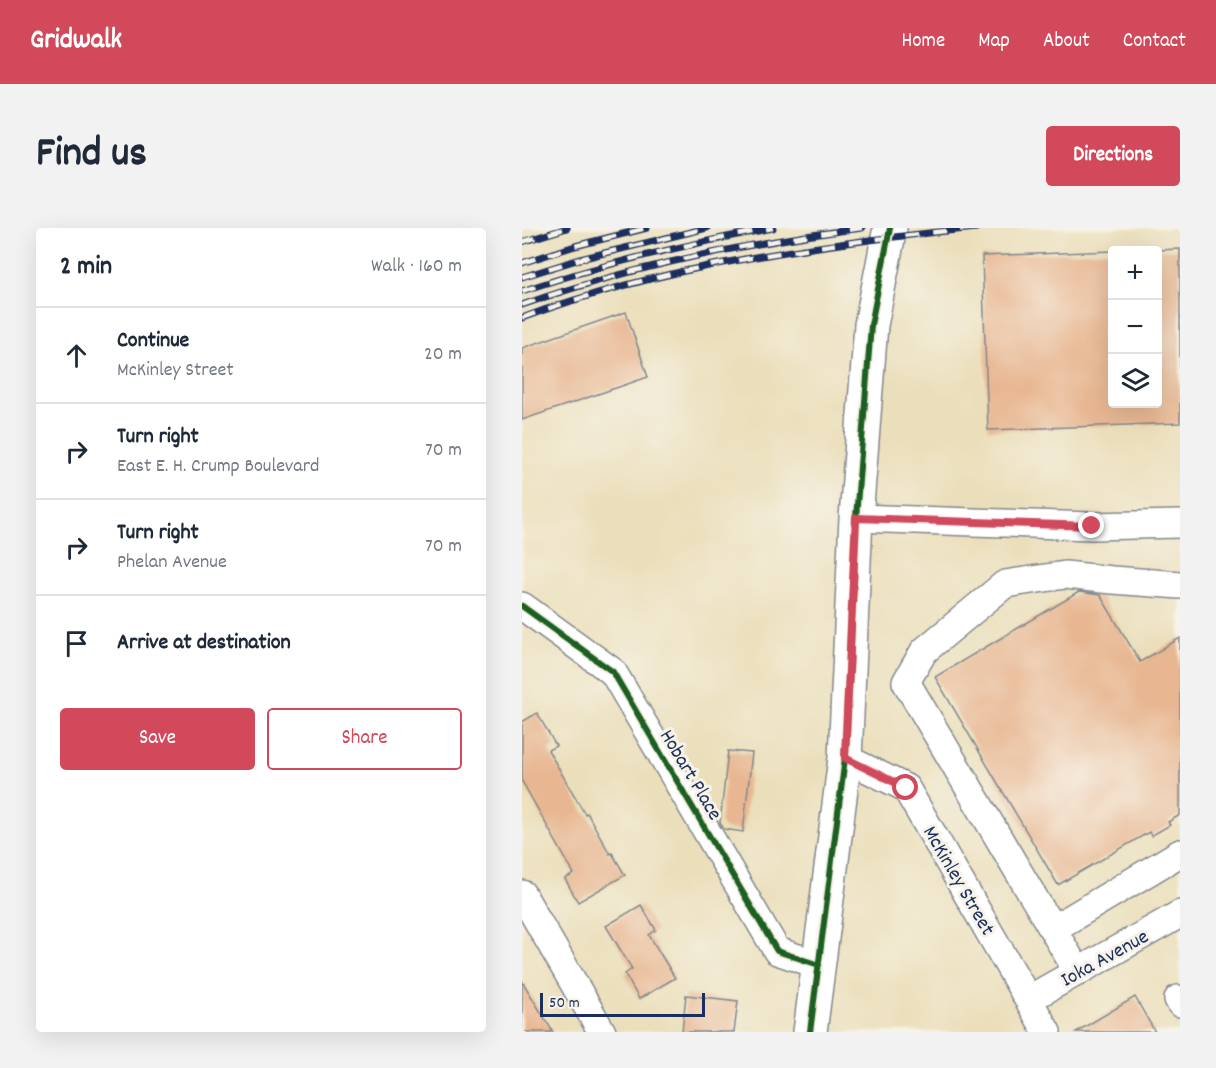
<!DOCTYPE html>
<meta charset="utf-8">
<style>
:root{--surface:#fff;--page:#f2f2f3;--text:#1f2937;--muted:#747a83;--line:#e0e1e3;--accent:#d1495b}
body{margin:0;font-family:Dekko,sans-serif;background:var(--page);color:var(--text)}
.controls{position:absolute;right:18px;top:18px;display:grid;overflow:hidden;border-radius:6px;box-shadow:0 6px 24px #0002}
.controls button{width:54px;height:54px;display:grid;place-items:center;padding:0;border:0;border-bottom:2px solid var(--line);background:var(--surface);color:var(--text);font:30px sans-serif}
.scale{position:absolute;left:18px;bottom:15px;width:165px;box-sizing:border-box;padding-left:6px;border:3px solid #1b2f5e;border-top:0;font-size:16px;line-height:21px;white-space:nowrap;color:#1b2f5e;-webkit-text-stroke:4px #f7f3e8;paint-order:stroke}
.stop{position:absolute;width:18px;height:18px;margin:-14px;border:4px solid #d1495b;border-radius:50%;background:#fff}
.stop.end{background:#d1495b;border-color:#fff;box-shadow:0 2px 6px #0008}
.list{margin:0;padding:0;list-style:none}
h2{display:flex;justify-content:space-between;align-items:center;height:78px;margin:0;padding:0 24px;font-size:26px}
h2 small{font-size:20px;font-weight:400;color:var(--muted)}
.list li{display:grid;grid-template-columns:39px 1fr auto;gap:18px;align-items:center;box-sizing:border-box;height:96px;padding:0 24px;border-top:2px solid var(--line)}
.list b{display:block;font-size:22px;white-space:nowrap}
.list p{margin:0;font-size:20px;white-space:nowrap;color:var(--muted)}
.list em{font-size:20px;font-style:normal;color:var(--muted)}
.actions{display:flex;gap:12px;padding:18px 24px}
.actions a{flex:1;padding:14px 0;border:2px solid var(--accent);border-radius:6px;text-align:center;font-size:21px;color:var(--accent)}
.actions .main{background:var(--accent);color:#fff}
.icon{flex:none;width:33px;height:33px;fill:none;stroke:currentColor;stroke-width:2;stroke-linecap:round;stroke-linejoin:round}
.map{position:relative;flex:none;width:658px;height:804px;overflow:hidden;border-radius:6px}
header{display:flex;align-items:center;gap:36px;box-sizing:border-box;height:84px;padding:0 30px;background:var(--accent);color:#fff}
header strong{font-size:28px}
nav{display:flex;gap:33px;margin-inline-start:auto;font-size:21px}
.intro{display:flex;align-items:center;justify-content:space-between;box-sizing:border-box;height:144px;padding:0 36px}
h1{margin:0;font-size:42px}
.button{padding:15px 27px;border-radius:6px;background:var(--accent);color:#fff;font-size:21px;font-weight:700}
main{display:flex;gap:36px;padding:0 36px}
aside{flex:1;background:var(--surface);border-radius:6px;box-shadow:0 6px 24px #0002}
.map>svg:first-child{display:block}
.building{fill:#e8b792}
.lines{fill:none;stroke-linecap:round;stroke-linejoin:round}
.minor-casing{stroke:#83878c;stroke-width:30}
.major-casing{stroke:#83878c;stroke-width:36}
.minor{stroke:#fff;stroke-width:27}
.major{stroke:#fff;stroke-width:33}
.rail-casing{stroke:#1b2f5e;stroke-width:7}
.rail{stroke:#f7f3e8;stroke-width:4.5;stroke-dasharray:14;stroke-linecap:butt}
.cycleway-casing{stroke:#f7f3e8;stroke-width:10}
.cycleway{stroke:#1b5e20;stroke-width:6}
.route{stroke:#d1495b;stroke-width:8}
.labels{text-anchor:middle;stroke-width:6;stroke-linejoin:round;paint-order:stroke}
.street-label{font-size:21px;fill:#1b2f5e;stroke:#f7f3e8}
</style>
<header>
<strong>Gridwalk</strong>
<nav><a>Home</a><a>Map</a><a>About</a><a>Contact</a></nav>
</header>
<div class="intro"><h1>Find us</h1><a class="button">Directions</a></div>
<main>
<aside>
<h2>2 min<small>Walk · 160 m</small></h2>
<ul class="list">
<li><svg class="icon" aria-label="ahead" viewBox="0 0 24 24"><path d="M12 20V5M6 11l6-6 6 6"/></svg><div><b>Continue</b><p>McKinley Street</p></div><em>20 m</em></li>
<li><svg class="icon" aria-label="right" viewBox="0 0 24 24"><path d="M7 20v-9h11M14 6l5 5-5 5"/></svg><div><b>Turn right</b><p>East E. H. Crump Boulevard</p></div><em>70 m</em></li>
<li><svg class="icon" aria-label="right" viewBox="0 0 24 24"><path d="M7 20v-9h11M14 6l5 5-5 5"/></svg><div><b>Turn right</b><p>Phelan Avenue</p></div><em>70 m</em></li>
<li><svg class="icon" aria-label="arrive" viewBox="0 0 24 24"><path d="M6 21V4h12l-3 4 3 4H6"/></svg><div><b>Arrive at destination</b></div></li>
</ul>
<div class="actions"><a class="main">Save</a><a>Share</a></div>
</aside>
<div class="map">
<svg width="658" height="804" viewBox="0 0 658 804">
<rect width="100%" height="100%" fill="#f7f3e8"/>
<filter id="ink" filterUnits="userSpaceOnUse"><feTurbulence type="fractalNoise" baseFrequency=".0167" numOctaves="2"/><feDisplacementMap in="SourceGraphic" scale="12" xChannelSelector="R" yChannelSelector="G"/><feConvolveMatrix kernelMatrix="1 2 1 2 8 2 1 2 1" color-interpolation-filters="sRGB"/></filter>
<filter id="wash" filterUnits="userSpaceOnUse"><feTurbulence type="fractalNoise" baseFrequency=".008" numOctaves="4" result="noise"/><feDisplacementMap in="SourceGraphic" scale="24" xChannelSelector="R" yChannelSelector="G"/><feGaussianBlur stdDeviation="1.35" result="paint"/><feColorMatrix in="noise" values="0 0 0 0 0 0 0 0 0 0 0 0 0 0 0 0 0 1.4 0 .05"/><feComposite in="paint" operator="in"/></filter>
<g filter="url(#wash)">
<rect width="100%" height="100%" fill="#ebdfbb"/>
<g id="blocks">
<!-- building -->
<path class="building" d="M658,21V195L466,202L460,28L591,23V176H636V22Z
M104,84L126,149L0,192V120Z
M557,364L578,367L618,434L658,410V587L646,594L648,597L629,608L627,604L536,657L413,449Z
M15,485L34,518L26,522L63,586L65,585L88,626L90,625L103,647L56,674L43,651L52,646L0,553V494Z
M206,523L230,525L221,604L202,601L198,595Z
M119,677L134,702L127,707L153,750L117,771L103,746L110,741L84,698Z
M0,753L31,804H0Z
M164,767L216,773L212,804H160Z
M613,769L633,804H554Z"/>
</g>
</g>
<g filter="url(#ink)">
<use href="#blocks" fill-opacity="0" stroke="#83878c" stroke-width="1.5"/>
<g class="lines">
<!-- minor casing -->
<g class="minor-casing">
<path id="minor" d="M334,290L570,298L658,296
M0,378L91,444L255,723L297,737
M323,530L384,560L525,804
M0,666L80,804
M531,701L658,625
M556,744L384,454L402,423L483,356L543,347L590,352L658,357
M507,771L658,686
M656,771L658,775"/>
</g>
<!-- major casing -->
<g class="major-casing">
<path id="major" d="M288,804L323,530L334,290L349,97L368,0"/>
</g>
<!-- minor -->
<use href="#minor" class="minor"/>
<!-- major -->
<use href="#major" class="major"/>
<!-- rail casing -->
<g class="rail-casing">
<path id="rail" d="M0,14L45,0
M0,35L53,18L125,0
M0,49L58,31L185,0
M0,63C83,35 166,16 251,0
M0,77C110,38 225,15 340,0
M0,90C141,37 305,15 454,0"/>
</g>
<!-- rail -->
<use href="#rail" class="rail"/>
<!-- cycleway casing -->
<g class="cycleway-casing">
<path id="cycleway" d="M0,378L91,444L255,723L297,737
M288,804L323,530L334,290L349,97L368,0"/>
</g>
<!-- cycleway -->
<use href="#cycleway" class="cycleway"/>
</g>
</g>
<g class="lines" filter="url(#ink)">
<!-- route -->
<path class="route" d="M384,560L323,530L334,290L570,298"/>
</g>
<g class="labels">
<!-- street labels -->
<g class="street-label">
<text transform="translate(170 546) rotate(59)" y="7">Hobart Place</text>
<text transform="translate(438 652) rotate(60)" y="7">McKinley Street</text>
<text transform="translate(582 729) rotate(-29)" y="7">Ioka Avenue</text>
</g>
</g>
</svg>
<div class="controls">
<button>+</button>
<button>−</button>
<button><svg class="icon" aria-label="layers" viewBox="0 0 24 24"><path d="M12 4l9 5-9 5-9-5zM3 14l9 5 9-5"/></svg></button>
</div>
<div class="scale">50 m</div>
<div class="stop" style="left:384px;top:560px"></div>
<div class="stop end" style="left:570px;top:298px"></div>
</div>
</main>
